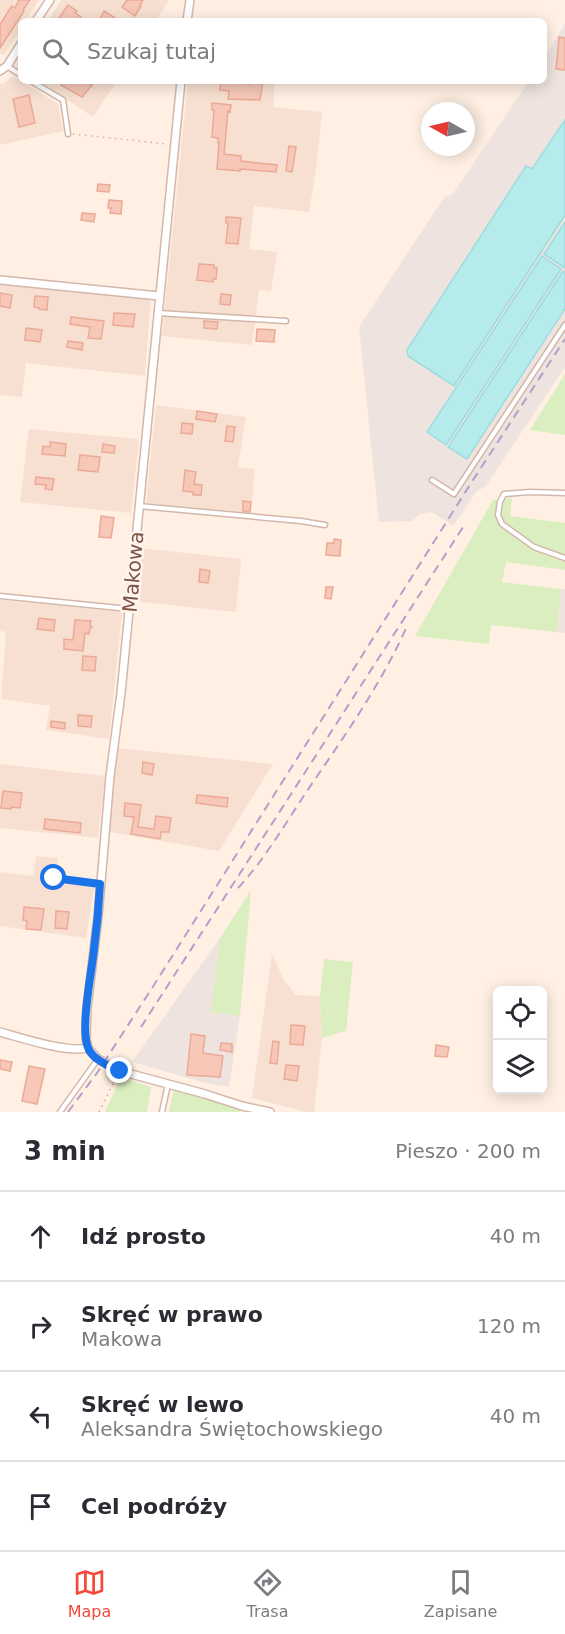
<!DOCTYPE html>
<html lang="pl">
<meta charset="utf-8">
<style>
:root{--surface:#fff;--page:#f2f2f3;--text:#2b2b33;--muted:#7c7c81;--line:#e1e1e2;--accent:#f6493b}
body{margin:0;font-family:"DejaVu Sans",sans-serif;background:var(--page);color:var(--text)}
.controls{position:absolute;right:18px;bottom:18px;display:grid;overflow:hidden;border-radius:9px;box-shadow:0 3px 15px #0003}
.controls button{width:54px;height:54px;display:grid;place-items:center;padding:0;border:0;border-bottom:2px solid var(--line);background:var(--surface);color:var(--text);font:30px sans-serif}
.compass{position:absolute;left:421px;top:102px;width:54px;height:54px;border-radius:50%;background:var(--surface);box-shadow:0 3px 15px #0003;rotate:278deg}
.stop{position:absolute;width:18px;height:18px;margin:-14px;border:4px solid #1a73e8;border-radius:50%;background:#fff}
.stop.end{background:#1a73e8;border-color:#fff;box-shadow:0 2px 6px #0008}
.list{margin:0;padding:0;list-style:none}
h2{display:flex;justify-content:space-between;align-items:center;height:78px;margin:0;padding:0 24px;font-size:26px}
h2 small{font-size:20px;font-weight:400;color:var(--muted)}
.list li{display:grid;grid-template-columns:39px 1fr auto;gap:18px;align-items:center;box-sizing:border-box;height:90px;padding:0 24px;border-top:2px solid var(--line)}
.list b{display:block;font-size:22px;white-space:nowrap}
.list p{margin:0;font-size:20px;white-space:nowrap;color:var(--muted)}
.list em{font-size:20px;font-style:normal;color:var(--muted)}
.icon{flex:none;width:33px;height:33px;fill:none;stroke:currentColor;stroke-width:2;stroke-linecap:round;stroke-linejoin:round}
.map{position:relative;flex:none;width:565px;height:1112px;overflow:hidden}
.search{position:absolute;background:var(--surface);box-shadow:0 3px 15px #0003;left:18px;right:18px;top:18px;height:66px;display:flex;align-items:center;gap:15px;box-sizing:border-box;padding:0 21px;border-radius:9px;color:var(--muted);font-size:22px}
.sheet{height:438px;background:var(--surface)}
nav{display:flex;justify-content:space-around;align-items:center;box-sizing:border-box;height:84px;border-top:2px solid var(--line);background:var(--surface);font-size:16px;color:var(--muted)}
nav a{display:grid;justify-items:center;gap:3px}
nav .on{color:var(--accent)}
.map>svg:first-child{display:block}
.residential{fill:#f7e0d1}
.industrial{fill:#eee3de}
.green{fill:#daeec0}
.water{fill:#b5ebea;stroke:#9bddde;stroke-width:1.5}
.building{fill:#f7c8b8;stroke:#ecaa96;stroke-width:1.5}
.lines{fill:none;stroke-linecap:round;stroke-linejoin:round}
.service-casing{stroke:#d4b7ab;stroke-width:7}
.minor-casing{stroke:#d4b7ab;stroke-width:10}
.path{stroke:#dcaa9b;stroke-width:1.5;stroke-dasharray:1.5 4.5;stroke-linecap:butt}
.service{stroke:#fff;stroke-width:4}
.minor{stroke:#fff;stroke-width:7}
.rail{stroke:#b0a0ca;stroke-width:2;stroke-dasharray:9 6;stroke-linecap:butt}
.route{stroke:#1a73e8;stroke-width:8}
.labels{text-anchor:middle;stroke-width:5;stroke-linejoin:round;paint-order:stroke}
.street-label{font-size:20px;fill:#7a5146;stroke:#fff5ec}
</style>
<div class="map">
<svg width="565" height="1112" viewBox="0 0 565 1112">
<rect width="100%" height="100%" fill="#fff0e3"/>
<!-- residential -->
<path class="residential" d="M0,0H39L25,21H21V28L4,55L0,53Z
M61,0H169L156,21H48Z
M13,76L58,104L63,131L0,145V84L4,83Z
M39,81H117L93,117Z
M188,81H275L273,107L322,112L317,163L309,212L254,206L249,249L277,252L271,291L259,290L252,345L162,336Z
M0,280L151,292L145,376L26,363L22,397L0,395Z
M156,405L246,417L238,467L255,469L251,513L146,503Z
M29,429L139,439L131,513L20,502Z
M140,548L241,559L236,612L133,601Z
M0,600L122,612L109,739L46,730L50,706L1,699L6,632L0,631Z
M116,748L273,764L219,851L110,832Z
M0,764L105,776L98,838L0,828Z
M36,856L58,858L56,876L95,882L86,938L0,926V872L33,876Z
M272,954L284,980L296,995L320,996L322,1038L314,1112H306L252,1098Z"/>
<!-- industrial -->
<path class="industrial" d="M565,24V367L486,486L476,492L453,526L432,512L420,514L412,521L379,522L359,327L445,196L452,195L529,81H544V58Z
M561,589H565V633L557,632Z
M220,938L212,1012L240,1016L229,1087L210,1084L132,1062Z"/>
<!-- green -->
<path class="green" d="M565,374V435L530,430Z
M512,498L510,516L565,523V570L506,562L502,582L561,589L557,632L491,625L489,644L415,636L493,500Z
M251,890L240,1016L211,1012L220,938Z
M324,959L353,962L346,1031L322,1038L320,996Z
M123,1078L151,1087L147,1112H105L119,1081Z
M174,1089L242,1106L240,1112H169Z"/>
<!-- water -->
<path class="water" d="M565,120V215L454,386L408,356L407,350L526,166L532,169Z
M565,222V268L544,254Z
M542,256L561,269L446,445L427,432Z
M563,271L565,272V309L467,459L448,447Z"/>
<!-- building -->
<path class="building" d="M19,0H30L23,10L24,11L0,48V25L9,10L12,6L15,8Z
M127,0H143L140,5L141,6L135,16L122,7Z
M68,5L77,11L75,13L81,17L78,21H57Z
M104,11L120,21H103L100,19Z
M559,37L565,38V70L556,69Z
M64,81H85L92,85L82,97L61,85Z
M221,81H237L236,83L252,84V81H263L260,100L228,99L229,91L220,90Z
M29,95L35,123L19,127L13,99Z
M212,103L231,105L230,112L228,111L224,154L241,156V161L277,165L276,172L240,169V171L217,169L219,143H218V138L212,137L214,110H212Z
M289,146L296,147L292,172L286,171Z
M98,184L110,185L109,192L97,191Z
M109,200L122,201L121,214L110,213L111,208H108Z
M82,213L95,214L94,222L81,220Z
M226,217L241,218L238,244L226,243L228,223H226Z
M199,264L214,265V268H217L216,279H213V282L197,280Z
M0,293L12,295L10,308L0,306Z
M221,294L231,295L230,305L220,304Z
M35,296L48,297L47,310L39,309V308L34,307Z
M114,313L135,314L133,327L113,325Z
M71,317L104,321L101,339L88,338L90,327L70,324Z
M204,321L218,322L217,329L204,328Z
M26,328L42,330L40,342L25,340Z
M257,329L275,330L274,342L256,341Z
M68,341L83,343L82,350L67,347Z
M197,411L217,414L215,422L196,419Z
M182,423L193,424L192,434L181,433Z
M227,426L235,427L233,442L225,441Z
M50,442L66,444L65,456L42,454L43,446L50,447Z
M103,444L115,446L114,453L102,452Z
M80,455L100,457L98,472L78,470Z
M185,470L196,472L194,484L202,485L201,495H193V492L183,491Z
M36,477L54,479L52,490L45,489L46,485L35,484Z
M243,501L251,502L250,512L243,511Z
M101,516L114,518L111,538L99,537Z
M334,539L341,540L340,556L326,555L327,543H334Z
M200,569L210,571L208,583L199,582Z
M326,587H333L331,599L325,598Z
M39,618L55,620L54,631L37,629Z
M75,620L91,621L90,625L92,627L90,629L89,634L85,633L83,651L64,649V639L73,640Z
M83,656L96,657L95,671L82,670Z
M78,715L92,716L91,727L78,726Z
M51,721L65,723V729L51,727Z
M143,762L154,764L152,775L142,773Z
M3,791L22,793L20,808L11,807V809L1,808Z
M197,795L228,798L227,807L196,803Z
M125,803L141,805L138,827L154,829L156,816L171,818L169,832H161L160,839L131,834L134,817L124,816Z
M45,819L81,823L80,833L44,829Z
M24,907L44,909L41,930L26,929L27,921L23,920Z
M56,911L69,912L67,929L55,928Z
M291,1025L305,1026L303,1045L290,1044Z
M191,1034L205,1036L203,1053L223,1056L220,1077L187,1075Z
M273,1041L279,1042L277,1064L270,1063Z
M221,1043L232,1044V1052L220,1050Z
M436,1045L449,1047L447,1057L435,1056Z
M0,1060L12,1062L10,1071L0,1069Z
M286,1065L299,1066L297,1081L284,1079Z
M29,1066L45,1069L37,1104L22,1101Z"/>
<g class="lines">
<!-- service casing -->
<g class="service-casing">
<path id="service" d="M7,66L21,75
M31,81L63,100L68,134
M158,313L286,321
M432,480L454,494L565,325
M565,493L529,492L504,494L500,502L498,515L502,524L534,547L565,558
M139,506L301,521L325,525
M0,596L129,609
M60,1112L98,1059
M162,1112L168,1084"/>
</g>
<!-- minor casing -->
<g class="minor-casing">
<path id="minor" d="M36,21L50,0
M187,21L190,0
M0,71L7,66L21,44
M181,81L121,693L110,776L98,917L87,1008L86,1038L88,1048L98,1059L120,1071L205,1094L242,1106L270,1112
M0,280L159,296
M0,1032C22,1038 67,1053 88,1048"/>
</g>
<!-- path -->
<path class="path" d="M73,134L167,144
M54,878L94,883
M99,1112L116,1078"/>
<!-- service -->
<use href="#service" class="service"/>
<!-- minor -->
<use href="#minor" class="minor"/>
<!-- rail -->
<path class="rail" d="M238,888C265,859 285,824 307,791C343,738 381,685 407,626
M141,1027L465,524
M68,1112L97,1073L154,985L473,480L565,339"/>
</g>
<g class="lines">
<!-- route -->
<path class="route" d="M54,878L100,884C99,905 97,927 94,949C92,971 79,1032 89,1050C95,1061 110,1066 120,1071"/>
</g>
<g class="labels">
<!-- street labels -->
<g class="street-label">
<text transform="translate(133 572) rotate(-85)" y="7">Makowa</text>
</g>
</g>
</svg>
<div class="controls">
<button><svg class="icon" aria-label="locate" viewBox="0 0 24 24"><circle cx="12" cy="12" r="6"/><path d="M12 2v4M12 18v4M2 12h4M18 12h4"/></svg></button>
<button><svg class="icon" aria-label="layers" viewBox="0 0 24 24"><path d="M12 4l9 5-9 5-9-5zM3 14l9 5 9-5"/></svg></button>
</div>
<svg class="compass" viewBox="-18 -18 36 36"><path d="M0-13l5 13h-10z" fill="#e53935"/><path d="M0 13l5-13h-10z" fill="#7c7c81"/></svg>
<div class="stop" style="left:54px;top:878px"></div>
<div class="stop end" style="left:120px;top:1071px"></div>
<div class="search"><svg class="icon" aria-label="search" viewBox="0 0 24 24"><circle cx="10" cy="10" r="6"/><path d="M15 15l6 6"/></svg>Szukaj tutaj</div>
</div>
<section class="sheet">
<h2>3 min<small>Pieszo · 200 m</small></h2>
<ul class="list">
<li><svg class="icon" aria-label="ahead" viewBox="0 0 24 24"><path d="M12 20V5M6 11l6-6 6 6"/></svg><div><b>Idź prosto</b></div><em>40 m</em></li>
<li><svg class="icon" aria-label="right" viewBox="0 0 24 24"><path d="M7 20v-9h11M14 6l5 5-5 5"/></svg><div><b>Skręć w prawo</b><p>Makowa</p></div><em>120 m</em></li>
<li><svg class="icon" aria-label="left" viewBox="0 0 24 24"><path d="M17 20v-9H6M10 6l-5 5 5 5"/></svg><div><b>Skręć w lewo</b><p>Aleksandra Świętochowskiego</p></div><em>40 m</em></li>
<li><svg class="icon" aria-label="arrive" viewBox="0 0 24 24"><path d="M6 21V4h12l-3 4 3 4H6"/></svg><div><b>Cel podróży</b></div></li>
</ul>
</section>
<nav>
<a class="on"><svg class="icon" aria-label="map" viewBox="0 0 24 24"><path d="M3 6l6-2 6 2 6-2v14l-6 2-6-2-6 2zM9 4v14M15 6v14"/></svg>Mapa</a>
<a><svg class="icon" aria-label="directions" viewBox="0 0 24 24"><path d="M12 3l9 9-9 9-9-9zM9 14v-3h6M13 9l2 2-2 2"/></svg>Trasa</a>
<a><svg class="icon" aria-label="saved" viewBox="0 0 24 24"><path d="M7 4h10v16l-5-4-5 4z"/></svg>Zapisane</a>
</nav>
